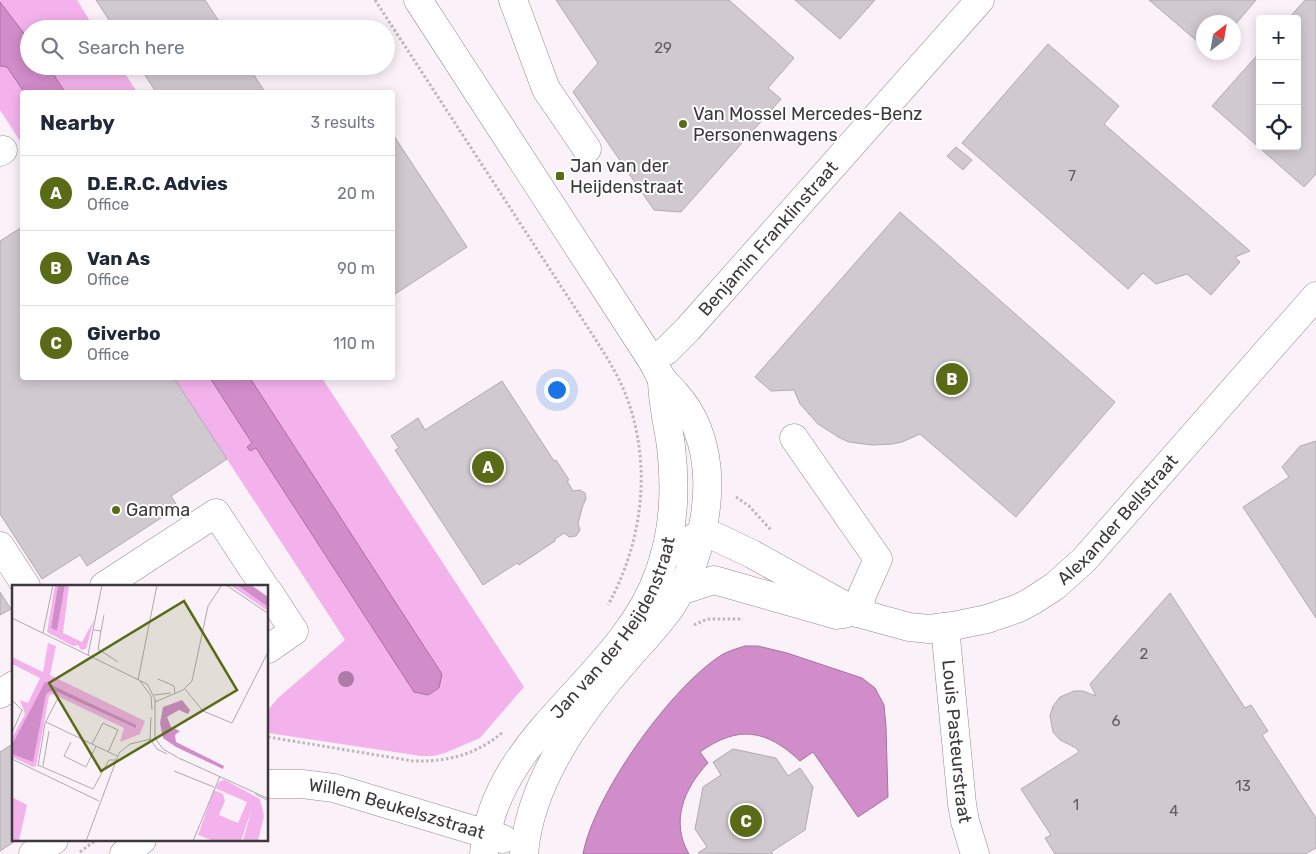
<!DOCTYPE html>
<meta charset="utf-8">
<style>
:root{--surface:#fff;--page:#f2f2f3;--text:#1f2937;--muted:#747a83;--line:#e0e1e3;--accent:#5a6b17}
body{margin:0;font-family:Rubik,sans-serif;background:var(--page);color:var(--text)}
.controls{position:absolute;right:15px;top:15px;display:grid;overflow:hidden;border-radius:5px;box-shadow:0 2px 12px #0003}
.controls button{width:45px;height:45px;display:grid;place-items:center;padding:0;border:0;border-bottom:1px solid var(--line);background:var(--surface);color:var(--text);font:25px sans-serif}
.compass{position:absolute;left:1196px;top:15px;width:45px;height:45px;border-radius:50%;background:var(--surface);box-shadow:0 2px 12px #0003;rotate:31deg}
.you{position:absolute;left:556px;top:389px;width:18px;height:18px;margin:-12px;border:4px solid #fff;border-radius:50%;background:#1a73e8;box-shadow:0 0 0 8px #1a73e833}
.badge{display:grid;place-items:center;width:32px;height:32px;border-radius:50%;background:var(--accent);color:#fff;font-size:16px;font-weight:700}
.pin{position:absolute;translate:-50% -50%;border:2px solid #fff;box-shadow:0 1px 5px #0006}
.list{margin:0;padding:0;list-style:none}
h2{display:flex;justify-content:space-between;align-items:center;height:65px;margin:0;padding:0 20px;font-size:21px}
h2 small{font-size:16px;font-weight:400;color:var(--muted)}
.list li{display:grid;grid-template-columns:32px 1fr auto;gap:15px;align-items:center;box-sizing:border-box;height:75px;padding:0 20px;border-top:1px solid var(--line)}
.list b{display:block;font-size:19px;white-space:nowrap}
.list p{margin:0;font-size:16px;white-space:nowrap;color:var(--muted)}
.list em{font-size:16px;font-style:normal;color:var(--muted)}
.icon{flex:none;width:28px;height:28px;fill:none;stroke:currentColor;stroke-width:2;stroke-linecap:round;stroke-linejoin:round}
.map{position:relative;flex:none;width:1316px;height:854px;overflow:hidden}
.search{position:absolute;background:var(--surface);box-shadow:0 2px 12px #0003;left:20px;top:20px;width:375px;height:55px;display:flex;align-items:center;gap:12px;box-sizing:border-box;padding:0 18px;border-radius:28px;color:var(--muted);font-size:19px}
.panel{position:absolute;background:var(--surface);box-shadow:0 2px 12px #0003;left:20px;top:90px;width:375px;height:290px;border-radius:5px}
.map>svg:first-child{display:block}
.green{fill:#f4b2ec}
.water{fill:#d18cca;stroke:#a4739f}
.building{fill:#d1c9d0;stroke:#b1aab0}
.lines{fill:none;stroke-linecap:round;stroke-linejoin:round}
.minor-casing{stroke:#928a91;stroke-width:29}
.path{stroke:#bdb6bc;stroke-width:3;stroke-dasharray:2.5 2.5;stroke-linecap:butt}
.minor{stroke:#fff;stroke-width:28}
.tree{fill:#ac7ba8}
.poi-dot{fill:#5a6b17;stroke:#fff;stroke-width:2}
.labels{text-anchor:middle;stroke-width:4;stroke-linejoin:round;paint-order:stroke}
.number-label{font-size:15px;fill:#615c60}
.poi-label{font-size:18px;fill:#3c383b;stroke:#fff;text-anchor:start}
.street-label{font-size:18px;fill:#3c383b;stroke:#fff}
.inset-road{fill:none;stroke:#afa8ad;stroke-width:1}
.view{fill:#5a6b17;fill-opacity:0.15;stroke:#5a6b17;stroke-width:2.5}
.inset-edge{fill:none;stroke:#3c383b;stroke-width:2.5}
</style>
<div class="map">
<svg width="1316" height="854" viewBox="0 0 1316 854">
<rect width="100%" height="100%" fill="#fbf2f9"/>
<!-- green -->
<path class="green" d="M0,0H77L95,29H29V66H120L137,92H22V144L0,110Z
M174,378H322L524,687L480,738L445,753L433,756H421L268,733V710L278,698L345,640Z"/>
<!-- water -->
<path class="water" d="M0,2L29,40V66H48L65,92H24L7,67L0,66Z
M210,378H250L442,674L439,688L428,695L414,692L256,448L250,451L247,447L252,443Z
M745,646H758L787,653L862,678L875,688L884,705L886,727L888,797L858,817L813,752L800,761C766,729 738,725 700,752L708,763C684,788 670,822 689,854H583C594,795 667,693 717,658C725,652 735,649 745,646Z"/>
<!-- building -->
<path class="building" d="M96,0H205L224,29H115Z
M556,0H729L794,58L768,88L781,99L681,212L654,210L573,92L598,63Z
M795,0H875L840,39Z
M1149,0H1256L1234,26V22H1204V47Z
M1305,0H1316V174L1304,187L1212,106L1260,52V146H1297V19H1288Z
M1048,44L1119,106L1104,124L1250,251L1235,257L1240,262L1211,295L1187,274L1156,284L1143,273L1128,289L962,143Z
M139,66H248L265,92H156Z
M392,133L467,247L392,296Z
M956,147L972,160L963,170L947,156Z
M900,212L1115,402L1016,517L920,434L902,442L892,444L872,445L849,442L840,438L818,424L800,404L794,390L771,391L755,377Z
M22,227V378H174L227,459L171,496L178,507L87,566L80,555L42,579L0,514V241Z
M502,381L554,461L556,460L569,480L567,481L573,491L580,490L585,493L586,499L583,505L578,523L580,530L576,536L569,537L564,533L555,539V541L519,565L517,563L483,585L395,450L399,448L391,436L418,418L425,430Z
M1316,441V618L1243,507L1289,477L1282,467L1300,446Z
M0,592L11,609L0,615Z
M1170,593L1245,708L1251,705L1268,731L1262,735L1316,818V848L1305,854H1055L1045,838L1051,835L1021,789L1079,752L1076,748L1060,740L1053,732L1050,716L1053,706L1060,697L1074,691H1083L1096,696L1090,684Z
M14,743V840H17L0,851V752Z
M733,749L776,758L788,776L800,768L813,787L805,830L771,852L773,854L698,853L707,847L695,829L703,787L721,775L713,762Z"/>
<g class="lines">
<!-- minor casing -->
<g class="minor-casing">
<g id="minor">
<path d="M418,0L651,359C655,365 658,373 662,379C666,384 671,388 675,393C684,403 692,415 697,428C719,482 703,554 674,602C661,623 642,641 626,660C579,714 530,781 524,854"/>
<path d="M513,0L546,89L587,149"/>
<path d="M0,152L3,150"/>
<path id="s1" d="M651,359L666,351L688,329L980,0"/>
<path d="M794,438L878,559L862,595L858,613"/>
<path d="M0,546L26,586"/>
<path id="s2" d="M664,557L701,533L712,535L752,554L858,613L909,627L929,629L953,626L987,619L1019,608L1032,601L1055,586L1084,560L1316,296"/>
<path d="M104,586L216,513L264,586"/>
<path d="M268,591L294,631L268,649"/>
<path d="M680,591L714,580L837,615L844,614"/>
<path id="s3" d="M945,627L962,804L965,821L975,854"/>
<path d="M0,694L14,685"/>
<path id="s4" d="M268,784H302L334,788L503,839"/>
<path d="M33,854L54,840"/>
<path d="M124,854L142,840"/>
<path id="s5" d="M484,854C492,735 622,679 659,573C674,533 676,489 671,446C668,424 662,402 662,379"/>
</g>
</g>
<!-- path -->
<path class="path" d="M375,0L594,337C606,356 619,376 627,398C652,466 643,541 608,605
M736,497L749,506L771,530
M694,625L707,619H743
M268,737L413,761C447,762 476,755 503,732
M80,852L96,840"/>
<!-- minor -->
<use href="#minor" class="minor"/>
</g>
<!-- trees -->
<circle class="tree" cx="346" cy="679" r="8"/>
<!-- markers -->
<g class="poi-dot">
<circle cx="683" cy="124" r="5"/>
<rect x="555" y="171" width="10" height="10" rx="2.5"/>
<circle cx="116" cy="510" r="5"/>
</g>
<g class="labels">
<!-- number labels -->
<g class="number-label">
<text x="663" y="53">29</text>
<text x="1072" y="181">7</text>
<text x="1144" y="659">2</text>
<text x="1116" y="726">6</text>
<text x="1243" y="791">13</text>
<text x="1076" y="810">1</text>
<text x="1174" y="816">4</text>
</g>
<!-- poi labels -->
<g class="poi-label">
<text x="693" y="120">Van Mossel Mercedes-Benz<tspan x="693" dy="21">Personenwagens</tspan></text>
<text x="570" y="172">Jan van der<tspan x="570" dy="21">Heijdenstraat</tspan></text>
<text x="126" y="516">Gamma</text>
</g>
<!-- street labels -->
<g class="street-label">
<text dy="6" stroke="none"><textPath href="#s1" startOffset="169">Benjamin Franklinstraat</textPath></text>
<text dy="6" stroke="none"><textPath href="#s2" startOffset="520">Alexander Bellstraat</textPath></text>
<text dy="6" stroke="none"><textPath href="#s5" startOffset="266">Jan van der Heijdenstraat</textPath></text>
<text dy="6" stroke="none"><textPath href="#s3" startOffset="115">Louis Pasteurstraat</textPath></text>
<text dy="6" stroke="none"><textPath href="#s4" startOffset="132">Willem Beukelszstraat</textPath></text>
</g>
</g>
<!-- overview -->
<g transform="translate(12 585)">
<rect width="256" height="256" fill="#fbf2f9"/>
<path d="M43,0H46L39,43L45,46L53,0H57L51,48L70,57L82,35L74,64L69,65L66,60L61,61L35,47ZM218,0H225L256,22V26ZM36,58L44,61L38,90L133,136L128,149L108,157L112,143L41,109L37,111L24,181L21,182L0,172V153L13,129L8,115L16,118L28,93L0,79V72L31,87ZM213,195L248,214L252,231L246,256H231L240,223L229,256H202L186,250L202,205L211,209L213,216L207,230L226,238L235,217L203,203L208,196ZM0,212L15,220L7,256H0Z" fill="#f4b2ec"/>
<path d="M46,0H53L45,46L39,43ZM225,0H239L256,12V22ZM33,97L124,140V143L41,105L34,109L21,177L0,169V160ZM170,115L178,125L176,129L167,125L155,132L159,142L168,146L163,150L164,157L212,181L211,184L164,162L151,153L148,138L151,122Z" fill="#d18cca"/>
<path class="inset-road" d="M214,0L257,29M0,33L135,99L143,114V153L151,164L170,175M82,45L89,46L92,30M89,46L86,64L106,77M31,48L41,0M76,70L90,0M146,94L162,101L163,108M126,95L145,0M128,96L139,111L140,125M173,104L191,126L220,138L257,65M142,110L159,108M0,115L10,125L0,148M143,117L171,105L180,96L196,21L210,0M139,132L138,154L145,164L155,169M34,137L105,171M59,157L52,171L74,182L84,161M80,159L91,138L106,145L96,167M0,174L87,216M169,174L257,214M26,180L81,204L97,175H104M26,181L33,138L46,113M31,181L37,146M162,186L202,202M243,209L257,216M74,256L107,168L118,159L139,154M181,256L208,191"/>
<path class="view" d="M172,16L225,105L89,186L37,98Z"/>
<rect width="256" height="256" class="inset-edge"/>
</g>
</svg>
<div class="controls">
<button>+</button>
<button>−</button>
<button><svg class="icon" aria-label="locate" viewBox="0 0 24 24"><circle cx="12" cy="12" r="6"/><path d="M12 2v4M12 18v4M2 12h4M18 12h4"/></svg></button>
</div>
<svg class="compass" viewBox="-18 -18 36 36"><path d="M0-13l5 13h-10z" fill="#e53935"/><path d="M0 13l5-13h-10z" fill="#747a83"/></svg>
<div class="you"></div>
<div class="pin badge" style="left:488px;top:467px">A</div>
<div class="pin badge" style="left:952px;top:379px">B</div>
<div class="pin badge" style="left:746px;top:821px">C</div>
<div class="search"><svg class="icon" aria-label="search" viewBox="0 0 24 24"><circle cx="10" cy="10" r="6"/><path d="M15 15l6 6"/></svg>Search here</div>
<section class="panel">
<h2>Nearby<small>3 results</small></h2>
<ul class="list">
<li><span class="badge">A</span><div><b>D.E.R.C. Advies</b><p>Office</p></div><em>20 m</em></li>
<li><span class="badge">B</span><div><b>Van As</b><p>Office</p></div><em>90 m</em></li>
<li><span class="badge">C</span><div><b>Giverbo</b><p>Office</p></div><em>110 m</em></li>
</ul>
</section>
</div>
